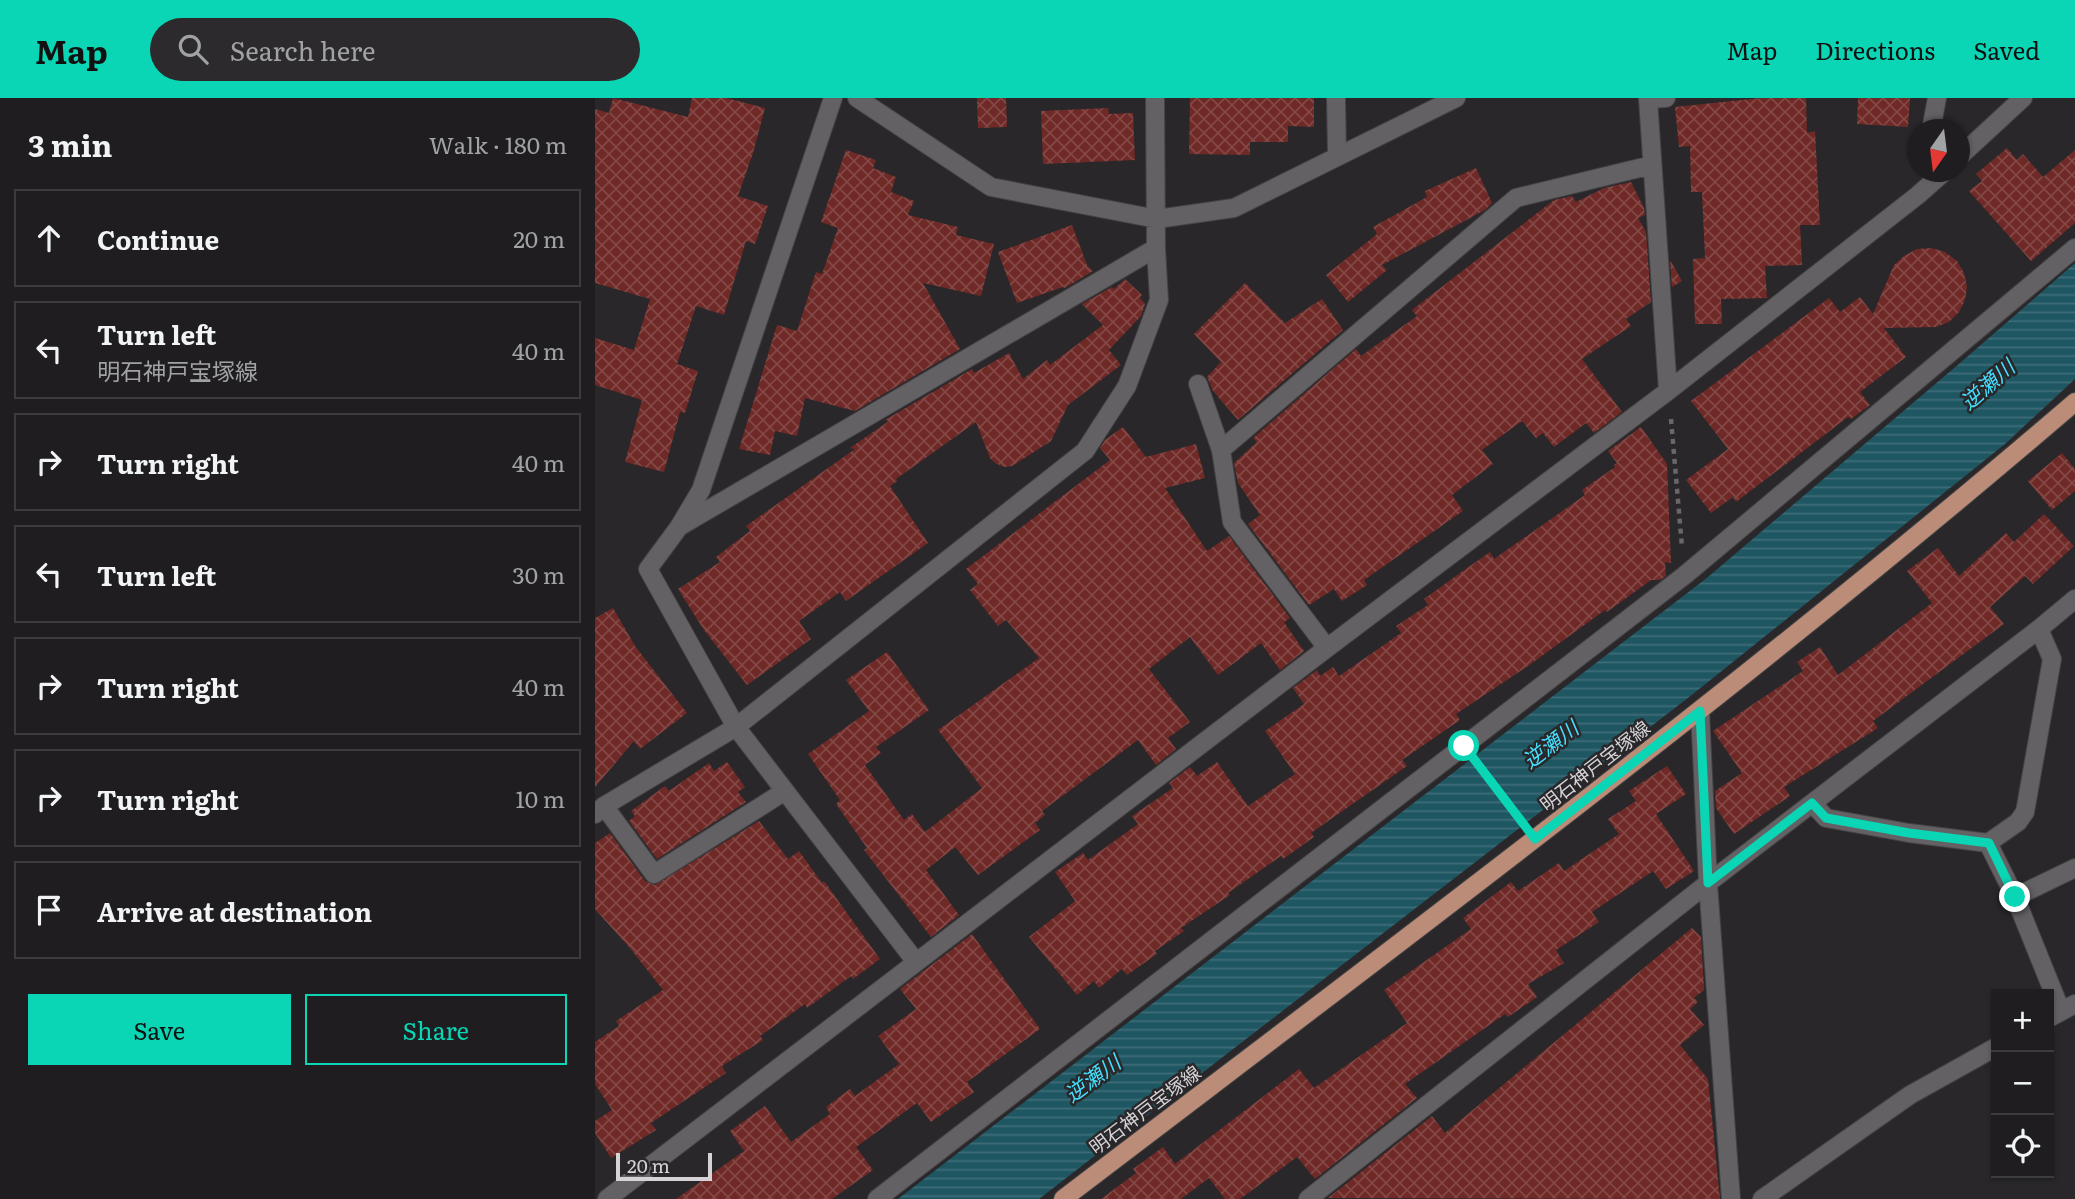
<!DOCTYPE html>
<meta charset="utf-8">
<style>
:root{--surface:#1f1d1f;--page:#2c2a2c;--text:#f1f3f6;--muted:#a1a2a4;--line:#3c3b3d;--accent:#0ad5b5}
body{margin:0;font-family:Literata,"Noto Sans JP",serif;background:var(--page);color:var(--text)}
.controls{position:absolute;right:21px;bottom:21px;display:grid;overflow:hidden;border-radius:0px;box-shadow:0 2px 5px #0004}
.controls button{width:63px;height:63px;display:grid;place-items:center;padding:0;border:0;border-bottom:2px solid var(--line);background:var(--surface);color:var(--text);font:35px sans-serif}
.compass{position:absolute;left:1312px;top:21px;width:63px;height:63px;border-radius:50%;background:var(--surface);box-shadow:0 2px 5px #0004;rotate:194deg}
.scale{position:absolute;left:21px;bottom:18px;width:96px;box-sizing:border-box;padding-left:7px;border:4px solid #d5d3d5;border-top:0;font-size:19px;line-height:24px;white-space:nowrap;color:#d5d3d5;-webkit-text-stroke:5px #292729;paint-order:stroke}
.stop{position:absolute;width:21px;height:21px;margin:-16px;border:5px solid #0ad5b5;border-radius:50%;background:#fff}
.stop.end{background:#0ad5b5;border-color:#fff;box-shadow:0 2px 7px #0008}
.list{margin:0;padding:0;list-style:none}
h2{display:flex;justify-content:space-between;align-items:center;height:91px;margin:0;padding:0 28px;font-size:30px}
h2 small{font-size:23px;font-weight:400;color:var(--muted)}
.list li{display:grid;grid-template-columns:46px 1fr auto;gap:21px;align-items:center;box-sizing:border-box;height:98px;margin:0 14px 14px;padding:0 14px;border:2px solid var(--line);border-radius:0px}
.list b{display:block;font-size:26px;white-space:nowrap}
.list p{margin:0;font-size:23px;white-space:nowrap;color:var(--muted)}
.list em{font-size:23px;font-style:normal;color:var(--muted)}
.actions{display:flex;gap:14px;padding:21px 28px}
.actions a{flex:1;padding:16px 0;border:2px solid var(--accent);border-radius:0px;text-align:center;font-size:24px;color:var(--accent)}
.actions .main{background:var(--accent);color:#111}
.icon{flex:none;width:38px;height:38px;fill:none;stroke:currentColor;stroke-width:2;stroke-linecap:round;stroke-linejoin:round}
.map{position:relative;flex:none;width:1480px;height:1101px;overflow:hidden}
header{display:flex;align-items:center;gap:42px;box-sizing:border-box;height:98px;padding:0 35px;background:var(--accent);color:#111}
header strong{font-size:33px}
nav{display:flex;gap:38px;margin-inline-start:auto;font-size:24px}
.search{width:490px;height:63px;background:var(--page);display:flex;align-items:center;gap:18px;box-sizing:border-box;padding:0 24px;border-radius:38px;color:var(--muted);font-size:26px}
main{display:flex}
aside{flex:1;background:var(--surface)}
.map>svg:first-child{display:block}
.water{fill:url(#water-rules)}
.building{fill:url(#building-cross-hatch)}
.lines{fill:none;stroke-linecap:round;stroke-linejoin:round}
.service-casing{stroke:#444345;stroke-width:20}
.minor-casing{stroke:#444345;stroke-width:20}
.primary-casing{stroke:#444345;stroke-width:20}
.path{stroke:#696769;stroke-width:4.5;stroke-dasharray:5 5;stroke-linecap:butt}
.service{stroke:#636163;stroke-width:18}
.minor{stroke:#636163;stroke-width:18}
.primary{stroke:#bb8c77;stroke-width:18}
.route{stroke:#0ad5b5;stroke-width:9}
.labels{text-anchor:middle;stroke-width:5;stroke-linejoin:round;paint-order:stroke}
.street-label{font-size:19px;fill:#d5d3d5;stroke:#292729}
.water-label{font-size:21px;font-style:italic;fill:#45dffe;stroke:#292729}
</style>
<header>
<strong>Map</strong>
<div class="search"><svg class="icon" aria-label="search" viewBox="0 0 24 24"><circle cx="10" cy="10" r="6"/><path d="M15 15l6 6"/></svg>Search here</div>
<nav><a>Map</a><a>Directions</a><a>Saved</a></nav>
</header>
<main>
<aside>
<h2>3 min<small>Walk · 180 m</small></h2>
<ul class="list">
<li><svg class="icon" aria-label="ahead" viewBox="0 0 24 24"><path d="M12 20V5M6 11l6-6 6 6"/></svg><div><b>Continue</b></div><em>20 m</em></li>
<li><svg class="icon" aria-label="left" viewBox="0 0 24 24"><path d="M17 20v-9H6M10 6l-5 5 5 5"/></svg><div><b>Turn left</b><p>明石神戸宝塚線</p></div><em>40 m</em></li>
<li><svg class="icon" aria-label="right" viewBox="0 0 24 24"><path d="M7 20v-9h11M14 6l5 5-5 5"/></svg><div><b>Turn right</b></div><em>40 m</em></li>
<li><svg class="icon" aria-label="left" viewBox="0 0 24 24"><path d="M17 20v-9H6M10 6l-5 5 5 5"/></svg><div><b>Turn left</b></div><em>30 m</em></li>
<li><svg class="icon" aria-label="right" viewBox="0 0 24 24"><path d="M7 20v-9h11M14 6l5 5-5 5"/></svg><div><b>Turn right</b></div><em>40 m</em></li>
<li><svg class="icon" aria-label="right" viewBox="0 0 24 24"><path d="M7 20v-9h11M14 6l5 5-5 5"/></svg><div><b>Turn right</b></div><em>10 m</em></li>
<li><svg class="icon" aria-label="arrive" viewBox="0 0 24 24"><path d="M6 21V4h12l-3 4 3 4H6"/></svg><div><b>Arrive at destination</b></div></li>
</ul>
<div class="actions"><a class="main">Save</a><a>Share</a></div>
</aside>
<div class="map">
<svg width="1480" height="1101" viewBox="0 0 1480 1101">
<defs>
<pattern id="water-rules" width="6" height="5" patternUnits="userSpaceOnUse" patternTransform="scale(1.75)"><rect width="6" height="5" fill="#1e5662"/><path d="M0 2.5h6" fill="none" stroke="#3e6d78"/></pattern>
<pattern id="building-cross-hatch" width="8" height="8" patternUnits="userSpaceOnUse" patternTransform="scale(1.75)"><rect width="8" height="8" fill="#6f2926"/><path d="M0 0l8 8M0 8l8-8" fill="none" stroke="#834745"/></pattern>
</defs>
<rect width="100%" height="100%" fill="#292729"/>
<!-- water -->
<path class="water" d="M1480,165V281L1410,346L1098,596L444,1101H303L1113,479L1365,265Z"/>
<!-- building -->
<path class="building" d="M18,0L93,19L97,0H131L170,10L158,55L143,98L173,108L160,146L151,143L129,217L101,208L82,266L103,273L90,315L85,314L69,374L30,364L47,302L0,287V240L39,252L55,201L0,185V11L14,15Z
M382,0H411L412,29L383,30Z
M595,0H719V29L693,28V44H655V57L594,56Z
M1166,0H1211L1212,35L1220,33L1225,127H1205L1207,167L1170,168L1172,200L1126,201L1127,226H1100L1098,161L1110,160L1107,94H1096L1095,48L1084,49L1080,9Z
M1263,0H1315L1313,29L1262,26Z
M513,10L514,16L538,15L540,62L448,66L446,13Z
M1412,50L1422,62L1428,56L1448,79L1480,52V125L1436,163L1374,93L1387,83L1381,76Z
M251,52L281,62L278,70L301,79L296,94L319,103L313,117L363,129L361,137L399,146L386,198L328,185L365,251L260,313L210,300L202,338L180,333L175,357L144,351L182,227L202,233L221,174L227,176L243,130L226,124Z
M881,70L897,105L890,112L787,167L792,172L753,204L731,177L782,136L778,129L832,99L830,93Z
M1036,84L1049,110L1050,117L1043,120L1051,134L1056,204L1031,221L1036,228L987,261L1027,314L999,335L991,325L959,349L948,335L941,340L927,323L887,352L898,366L857,397L868,413L769,482L772,487L747,503L739,491L714,507L653,426L665,417L643,385L639,365L662,344L658,340L761,251L766,258L822,218L817,212L959,102L977,98L981,104L1009,90Z
M477,127L492,167L498,173L470,190L468,189L422,205L403,154Z
M1336,150L1350,154L1362,163L1369,175L1372,189L1370,202L1364,214L1354,224L1341,229L1289,230L1311,259L1265,294L1275,307L1256,321L1253,319L1141,404L1138,399L1116,415L1091,382L1133,351L1096,303L1234,200L1245,214L1265,199L1278,216L1299,167L1309,158L1322,151Z
M1075,162L1087,183L1077,189Z
M530,181L547,197L545,200L550,206L546,218L514,252L526,267L473,307L456,343L417,368L409,369L400,365L395,360L381,324L301,381L302,383L295,388L333,445L251,503L245,494L204,523L216,541L152,587L109,532L83,491L125,464L121,459L155,433L151,428L260,351L255,350L294,323L290,322L377,271L379,275L414,255L428,281L452,262L455,267L508,227L487,206L517,189L519,191Z
M650,185L690,225L727,201L748,232L643,322L618,293L612,279L626,264L599,236Z
M528,329L551,359L601,346L610,380L570,390L612,453L634,438L695,520L689,524L709,553L685,572L666,545L623,577L595,539L554,571L595,624L573,640L581,651L561,667L543,642L447,713L450,717L440,725L445,732L383,777L360,749L331,772L364,817L336,839L269,752L272,750L241,706L245,702L213,656L274,613L251,582L292,554L334,612L281,649L286,655L270,667L309,722L317,716L330,734L387,690L343,632L444,560L411,522L403,528L375,492L383,486L371,471L515,362L505,350L510,342Z
M1046,329L1072,366L1076,465L1070,464L1071,478L1065,482H1056L1012,514L1010,512L933,568L861,616L865,622L807,662L812,668L716,735L719,739L688,761L686,758L633,795L635,797L586,830L589,833L560,853L562,856L532,877L527,871L504,890L499,883L482,897L434,839L480,803L460,774L488,755L493,762L543,726L537,718L578,690L574,685L595,669L602,678L622,664L653,708L700,676L670,633L709,606L698,590L722,572L725,578L738,569L744,578L806,535L801,528L833,507L829,501L865,475L895,454L899,461L990,397L987,392L1020,369L1019,367L1022,365L1013,353Z
M1467,355L1480,371V393L1457,412L1433,383Z
M1449,416L1479,448L1438,486L1430,478L1395,509L1409,526L1278,623L1283,630L1189,689L1195,698L1139,736L1121,710L1120,693L1147,675L1118,633L1208,573L1202,564L1225,549L1243,577L1337,505L1312,473L1343,450L1364,478L1411,435L1419,444Z
M18,510L40,548L92,615L45,651L39,643L0,689V520Z
M132,664L150,689L143,694L151,704L62,761L34,723L40,718L36,713L70,688L74,693L114,665L119,673Z
M1072,668L1091,696L1061,716L1099,773L1071,791L1058,773L997,814L1004,824L961,852L969,865L933,886L942,899L913,919L910,916L810,986L822,1000L720,1081L702,1059L645,1101H630L614,1080L586,1101H506L541,1075L538,1071L568,1049L580,1066L704,971L719,990L812,925L789,892L876,831L868,820L916,784L923,793L964,765L969,773L1024,736L1013,721L1041,703L1034,693Z
M164,723L193,761L204,753L227,785L229,783L285,861L258,881L256,878L212,910L210,906L165,938L168,942L127,968L131,975L56,1025L61,1032L16,1060L0,1035V1023L17,1012L0,986V944L24,928L21,923L68,892L34,849L0,811V745L15,735L50,783L60,787Z
M1097,830L1106,839L1109,892L1099,900L1103,904L1095,911L1109,927L1085,947L1113,981L1125,1101L733,1100L837,1018L850,1035Z
M377,836L445,931L372,984L379,994L336,1024L322,1005L261,1049L278,1072L237,1101H81L149,1053L135,1033L170,1008L196,1044L235,1016L231,1009L255,991L260,998L304,966L283,938L321,911L305,891Z"/>
<g class="lines">
<!-- service casing -->
<g class="service-casing">
<path id="service" d="M603,286L626,352
M9,708L59,776L190,693"/>
</g>
<!-- minor casing -->
<g class="minor-casing">
<path id="minor" d="M238,0L106,392L84,429L53,471L141,629L321,864
M262,0L396,89L562,121L639,110L861,0
M741,0L742,57
M1071,0L1053,1L1073,293
M1336,32L1342,0
M1364,59L1428,0
M87,427L561,150
M732,550L637,424L626,352L921,100L1057,67
M1105,613L1113,785L1136,1101
M1217,705L1231,720L1314,735L1393,745L1423,724L1430,714L1457,561L1444,531
M0,716L9,708L141,629L490,353L532,288L564,202L561,150L560,0
M1393,745L1420,799L1466,913
M1420,799L1480,770
M1454,920L1480,906
M12,1101L732,550L1073,293L1323,97L1349,74
M282,1101L1090,477L1480,150
M713,1101L1113,785L1444,531L1480,501
M1167,1101L1315,997L1401,949"/>
</g>
<!-- primary casing -->
<g class="primary-casing">
<path id="primary" d="M468,1101C809,841 1154,584 1480,304"/>
</g>
<!-- path -->
<path class="path" d="M1076,321L1087,449
M883,666L924,721"/>
<!-- service -->
<use href="#service" class="service"/>
<!-- minor -->
<use href="#minor" class="minor"/>
<!-- primary -->
<use href="#primary" class="primary"/>
</g>
<g class="lines">
<!-- route -->
<path class="route" d="M869,648L940,741L1105,613L1113,785L1217,705L1231,720L1314,735L1394,745L1420,799"/>
</g>
<g class="labels">
<!-- street labels -->
<g class="street-label">
<text transform="translate(1000 668) rotate(-38)" y="7">明石神戸宝塚線</text>
<text transform="translate(550 1012) rotate(-37)" y="7">明石神戸宝塚線</text>
</g>
<!-- water labels -->
<g class="water-label">
<text transform="translate(1393 287) rotate(-41)" y="7">逆瀬川</text>
<text transform="translate(956 647) rotate(-37)" y="7">逆瀬川</text>
<text transform="translate(498 981) rotate(-36)" y="7">逆瀬川</text>
</g>
</g>
</svg>
<div class="controls">
<button>+</button>
<button>−</button>
<button><svg class="icon" aria-label="locate" viewBox="0 0 24 24"><circle cx="12" cy="12" r="6"/><path d="M12 2v4M12 18v4M2 12h4M18 12h4"/></svg></button>
</div>
<svg class="compass" viewBox="-18 -18 36 36"><path d="M0-13l5 13h-10z" fill="#e53935"/><path d="M0 13l5-13h-10z" fill="#a1a2a4"/></svg>
<div class="scale">20 m</div>
<div class="stop" style="left:869px;top:648px"></div>
<div class="stop end" style="left:1420px;top:799px"></div>
</div>
</main>
